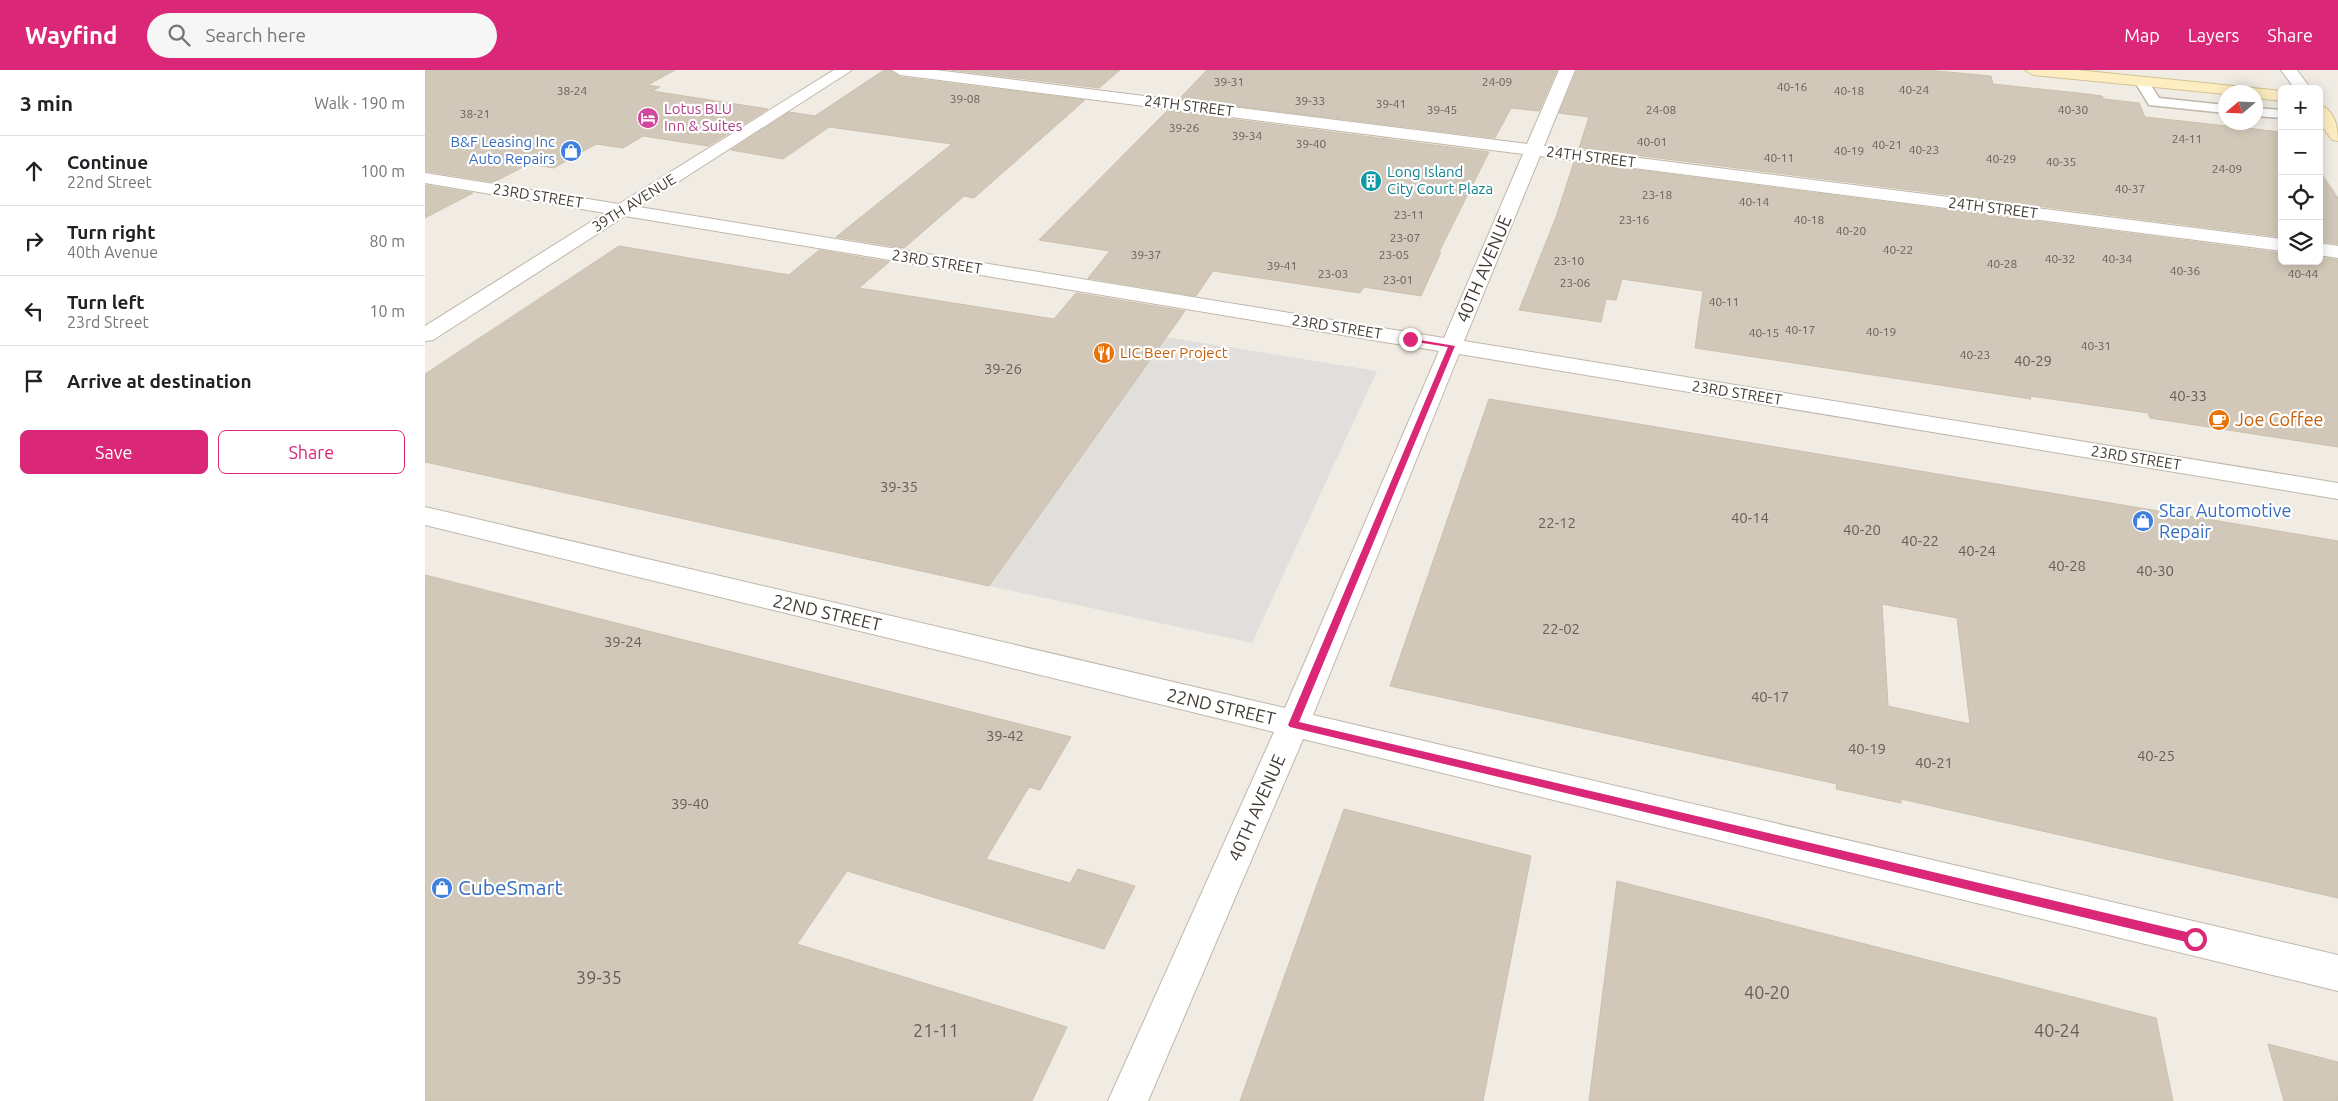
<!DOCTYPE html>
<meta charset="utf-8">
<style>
:root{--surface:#fff;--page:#f6f6f6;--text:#202124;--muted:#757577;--line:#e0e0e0;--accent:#db2777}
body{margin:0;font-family:Ubuntu,sans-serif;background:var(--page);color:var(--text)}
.controls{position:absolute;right:15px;top:15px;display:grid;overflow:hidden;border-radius:8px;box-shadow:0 2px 12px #0003}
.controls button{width:45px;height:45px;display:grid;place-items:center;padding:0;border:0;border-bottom:1px solid var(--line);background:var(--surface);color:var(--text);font:25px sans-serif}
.compass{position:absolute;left:1793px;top:15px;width:45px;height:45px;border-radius:50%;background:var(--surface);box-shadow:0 2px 12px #0003;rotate:251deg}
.stop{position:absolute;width:15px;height:15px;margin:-11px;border:4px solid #db2777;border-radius:50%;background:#fff}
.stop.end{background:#db2777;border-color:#fff;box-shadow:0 1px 5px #0008}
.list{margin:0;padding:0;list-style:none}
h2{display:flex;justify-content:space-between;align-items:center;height:65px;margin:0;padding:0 20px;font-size:21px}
h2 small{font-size:16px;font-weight:400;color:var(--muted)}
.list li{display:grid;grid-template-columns:32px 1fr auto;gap:15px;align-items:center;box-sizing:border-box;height:70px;padding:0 20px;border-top:1px solid var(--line)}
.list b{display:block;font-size:19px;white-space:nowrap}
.list p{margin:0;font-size:16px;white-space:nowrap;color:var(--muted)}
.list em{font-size:16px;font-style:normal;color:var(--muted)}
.actions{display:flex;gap:10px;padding:15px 20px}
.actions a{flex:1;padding:11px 0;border:1px solid var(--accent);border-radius:8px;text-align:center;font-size:18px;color:var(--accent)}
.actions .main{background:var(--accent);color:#fff}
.icon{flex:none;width:28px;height:28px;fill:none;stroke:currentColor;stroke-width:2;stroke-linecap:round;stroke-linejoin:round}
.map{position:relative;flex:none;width:1913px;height:1031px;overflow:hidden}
header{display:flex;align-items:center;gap:30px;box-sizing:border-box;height:70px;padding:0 25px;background:var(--accent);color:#fff}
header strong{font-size:24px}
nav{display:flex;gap:28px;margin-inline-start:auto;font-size:18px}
.search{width:350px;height:45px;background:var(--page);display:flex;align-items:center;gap:12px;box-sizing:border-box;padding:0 18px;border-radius:28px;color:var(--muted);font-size:19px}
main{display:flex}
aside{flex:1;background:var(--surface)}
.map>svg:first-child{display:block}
.parking{fill:#e1dfdb}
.building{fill:#d2c8b9;stroke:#ccc0ac;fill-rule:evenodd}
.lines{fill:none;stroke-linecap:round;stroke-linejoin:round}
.lane-casing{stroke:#bfb7a9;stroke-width:3}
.street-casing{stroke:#bfb7a9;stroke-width:2}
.secondary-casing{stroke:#d3c295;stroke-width:2}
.lane{fill:#fff;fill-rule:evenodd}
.street{fill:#fff;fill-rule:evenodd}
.secondary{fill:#fdeec1;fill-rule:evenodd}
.route{fill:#db2777}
.labels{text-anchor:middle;stroke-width:4.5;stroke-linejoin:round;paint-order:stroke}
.far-number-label{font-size:12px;fill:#665f54}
.far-street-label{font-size:15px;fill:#423c33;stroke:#fff}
.far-hotel-label{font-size:15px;fill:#b23c85;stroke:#fff;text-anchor:start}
.far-shop-label{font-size:15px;fill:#366cbe;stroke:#fff;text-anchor:end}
.far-culture-label{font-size:15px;fill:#0d838f;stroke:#fff;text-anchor:start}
.far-food-label{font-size:15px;fill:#c56008;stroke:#fff;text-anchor:start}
.number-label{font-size:15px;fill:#665f54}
.street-label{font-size:18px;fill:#423c33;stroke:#fff}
.food-label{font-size:18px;fill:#c56008;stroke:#fff;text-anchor:start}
.shop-label{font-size:18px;fill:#366cbe;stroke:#fff;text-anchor:start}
.near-number-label{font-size:18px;fill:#665f54}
.near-shop-label{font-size:21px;fill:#366cbe;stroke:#fff;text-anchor:start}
</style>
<header>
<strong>Wayfind</strong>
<div class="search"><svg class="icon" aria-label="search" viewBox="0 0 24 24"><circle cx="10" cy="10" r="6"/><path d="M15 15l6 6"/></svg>Search here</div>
<nav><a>Map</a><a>Layers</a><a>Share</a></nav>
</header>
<main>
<aside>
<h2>3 min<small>Walk · 190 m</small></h2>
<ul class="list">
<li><svg class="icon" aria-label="ahead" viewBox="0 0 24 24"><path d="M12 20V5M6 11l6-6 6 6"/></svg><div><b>Continue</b><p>22nd Street</p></div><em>100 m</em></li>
<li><svg class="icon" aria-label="right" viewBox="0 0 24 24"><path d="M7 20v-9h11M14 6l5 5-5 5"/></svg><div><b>Turn right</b><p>40th Avenue</p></div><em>80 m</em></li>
<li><svg class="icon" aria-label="left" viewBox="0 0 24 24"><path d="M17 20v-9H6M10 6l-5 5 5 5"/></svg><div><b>Turn left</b><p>23rd Street</p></div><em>10 m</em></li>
<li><svg class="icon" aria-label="arrive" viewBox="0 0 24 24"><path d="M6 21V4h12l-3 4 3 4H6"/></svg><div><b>Arrive at destination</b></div></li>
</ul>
<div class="actions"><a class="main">Save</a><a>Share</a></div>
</aside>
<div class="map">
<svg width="1913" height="1031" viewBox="0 0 1913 1031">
<rect width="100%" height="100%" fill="#f1ece3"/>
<!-- parking -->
<path class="parking" d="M741,267L952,301L827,573L564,516Z"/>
<!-- building -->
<path class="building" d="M0,0H250L223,15L235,17L227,21L343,39L283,76L218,66L198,78L171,74L129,98L104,94L69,112L0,101Z
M459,0H465L475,7L660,30L549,128L539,126L479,178L411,167L527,74L404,57L358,89L306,80L364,42L390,46Z
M526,0H695L674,18Z
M782,0H1132L1114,41L1086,38L1070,68L754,29Z
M1152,0H1502L1566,6L1568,14L1662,24L1677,26L1679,29L1714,33L1720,47L1857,62V167L1154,78L1164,47L1134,43Z
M742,41L1064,82L1014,182H1016L996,226L939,217L935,223L788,201L771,226L663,208L685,181L614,170Z
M1149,92L1857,183V191H1894V187L1913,190V377L1725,348L1723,343L1605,326L1606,329L1270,278L1278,221L1197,209L1191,230L1181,229L1176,252L1094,240L1131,147Z
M1894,100L1913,128V174L1894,171Z
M0,115L48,123L0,148Z
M194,176L364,205L394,180L464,192L434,218L629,249L651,223L760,241L564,516L0,392V304Z
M1064,329L1913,471V828L1476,729V733L1411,719L1412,714L965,616ZM1457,534L1532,548L1545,654L1463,636Z
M0,505L646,667L615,720L604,717L561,789L645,813L653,799L710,816L679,879L422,801L372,874L642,957L607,1031H0Z
M919,739L1106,786L1058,1031H815Z
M1192,811L1731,948L1748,1031H1164Z
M1843,974L1913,992V1031H1859Z"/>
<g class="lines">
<!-- lane casing -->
<g class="lane-casing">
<path id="lane" d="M1717,8L1722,9L1734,28L1800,35V43L1724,35L1710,12Z
M1830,38L1857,40V48L1830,46Z"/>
</g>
<!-- street casing -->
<g class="street-casing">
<path id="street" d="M409,0H427L214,137L1019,268L1098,84L475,5L467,0H511L1102,74L1134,0H1150L1119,76L1857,169V181L1115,86L1039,271L1913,413V429L1034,284L888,645L1913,885V921L878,669L723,1031H683L849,662L0,455V437L860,638L1014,281L200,146L8,270L0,271V256L180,143L0,113V103L194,134Z
M1856,0H1872L1886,19H1870Z
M1894,173L1913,176V188L1894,185Z"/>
</g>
<!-- secondary casing -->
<g class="secondary-casing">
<path id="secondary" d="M1600,0H1652L1857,21V31L1830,28V22H1800V24L1608,5Z
M1894,35C1910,39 1913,58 1913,71L1907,70L1894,52Z"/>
</g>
<!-- lane -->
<use href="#lane" class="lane"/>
<!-- street -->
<use href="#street" class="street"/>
<!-- secondary -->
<use href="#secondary" class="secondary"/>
</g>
<!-- route -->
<path class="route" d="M983,268L1030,276L874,652L1770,864L1775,869L1774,872L1770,874L865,657L863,655L1023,277L985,271Z"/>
<!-- icons -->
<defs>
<g id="hotel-disc" transform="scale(1.125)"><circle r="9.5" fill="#d1479c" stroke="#fff"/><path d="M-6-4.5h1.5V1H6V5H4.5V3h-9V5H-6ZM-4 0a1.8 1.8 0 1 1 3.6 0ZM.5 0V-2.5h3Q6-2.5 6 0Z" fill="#fff"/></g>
<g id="shop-disc" transform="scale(1.125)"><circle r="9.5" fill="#3f7fe0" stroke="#fff"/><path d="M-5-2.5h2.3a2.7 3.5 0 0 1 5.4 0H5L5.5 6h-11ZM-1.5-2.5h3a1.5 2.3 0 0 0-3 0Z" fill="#fff"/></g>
<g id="building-disc" transform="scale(1.125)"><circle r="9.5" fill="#0f9aa8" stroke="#fff"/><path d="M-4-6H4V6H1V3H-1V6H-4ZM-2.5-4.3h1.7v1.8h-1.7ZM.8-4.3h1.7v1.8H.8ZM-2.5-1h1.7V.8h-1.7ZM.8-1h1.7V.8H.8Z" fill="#fff"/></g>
<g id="restaurant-disc" transform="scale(1.125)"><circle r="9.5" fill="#e8710a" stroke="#fff"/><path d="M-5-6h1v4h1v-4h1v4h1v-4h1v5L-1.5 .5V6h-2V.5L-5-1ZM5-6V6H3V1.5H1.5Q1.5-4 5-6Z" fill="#fff"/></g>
<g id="cafe-disc" transform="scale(1.125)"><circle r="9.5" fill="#e8710a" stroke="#fff"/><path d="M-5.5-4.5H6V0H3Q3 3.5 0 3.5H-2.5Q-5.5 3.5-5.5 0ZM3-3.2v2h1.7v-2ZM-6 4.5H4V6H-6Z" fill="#fff"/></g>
</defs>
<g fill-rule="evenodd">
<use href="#hotel-disc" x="223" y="48"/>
<use href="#shop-disc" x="146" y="81"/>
<use href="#building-disc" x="946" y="111"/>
<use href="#restaurant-disc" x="679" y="283"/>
<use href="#cafe-disc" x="1794" y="350"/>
<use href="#shop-disc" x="1718" y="451"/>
<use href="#shop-disc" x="17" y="818"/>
</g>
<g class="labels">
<!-- far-number labels -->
<g class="far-number-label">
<text x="804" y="16">39-31</text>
<text x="1072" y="16">24-09</text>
<text x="1367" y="21">40-16</text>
<text x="1489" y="24">40-24</text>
<text x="147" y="25">38-24</text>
<text x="1424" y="25">40-18</text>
<text x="540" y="33">39-08</text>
<text x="885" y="35">39-33</text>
<text x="966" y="38">39-41</text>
<text x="1017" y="44">39-45</text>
<text x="1236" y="44">24-08</text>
<text x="1648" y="44">40-30</text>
<text x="50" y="48">38-21</text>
<text x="759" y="62">39-26</text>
<text x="822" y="70">39-34</text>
<text x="1762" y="73">24-11</text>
<text x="1227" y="76">40-01</text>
<text x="886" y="78">39-40</text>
<text x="1462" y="79">40-21</text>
<text x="1499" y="84">40-23</text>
<text x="1424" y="85">40-19</text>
<text x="1354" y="92">40-11</text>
<text x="1576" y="93">40-29</text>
<text x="1636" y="96">40-35</text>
<text x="1802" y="103">24-09</text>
<text x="1705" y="123">40-37</text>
<text x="1232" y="129">23-18</text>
<text x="1329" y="136">40-14</text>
<text x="984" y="149">23-11</text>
<text x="1209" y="154">23-16</text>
<text x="1384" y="154">40-18</text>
<text x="1426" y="165">40-20</text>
<text x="980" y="172">23-07</text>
<text x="1473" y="184">40-22</text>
<text x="721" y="189">39-37</text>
<text x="969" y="189">23-05</text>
<text x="1635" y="193">40-32</text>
<text x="1692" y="193">40-34</text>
<text x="1144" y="195">23-10</text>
<text x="1577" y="198">40-28</text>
<text x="857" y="200">39-41</text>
<text x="1760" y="205">40-36</text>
<text x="908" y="208">23-03</text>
<text x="1878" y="208">40-44</text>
<text x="973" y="214">23-01</text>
<text x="1150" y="217">23-06</text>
<text x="1299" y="236">40-11</text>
<text x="1375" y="264">40-17</text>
<text x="1456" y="266">40-19</text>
<text x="1339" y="267">40-15</text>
<text x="1671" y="280">40-31</text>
<text x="1550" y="289">40-23</text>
</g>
<!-- far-street labels -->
<g class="far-street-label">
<text transform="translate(764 36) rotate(7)" y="5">24TH STREET</text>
<text transform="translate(1166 87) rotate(7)" y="5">24TH STREET</text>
<text transform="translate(113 126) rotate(9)" y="5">23RD STREET</text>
<text transform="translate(209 133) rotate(-32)" y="5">39TH AVENUE</text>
<text transform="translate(1568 138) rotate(7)" y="5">24TH STREET</text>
<text transform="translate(512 192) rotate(9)" y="5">23RD STREET</text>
<text transform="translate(912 257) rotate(9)" y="5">23RD STREET</text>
<text transform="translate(1312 323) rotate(9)" y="5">23RD STREET</text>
<text transform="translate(1711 388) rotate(9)" y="5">23RD STREET</text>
</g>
<!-- far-hotel labels -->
<g class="far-hotel-label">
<text x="239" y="44">Lotus BLU<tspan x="239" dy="17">Inn &amp; Suites</tspan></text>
</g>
<!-- far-shop labels -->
<g class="far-shop-label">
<text x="130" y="77">B&amp;F Leasing Inc<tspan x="130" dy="17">Auto Repairs</tspan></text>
</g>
<!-- far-culture labels -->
<g class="far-culture-label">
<text x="962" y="107">Long Island<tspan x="962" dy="17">City Court Plaza</tspan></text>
</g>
<!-- far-food labels -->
<g class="far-food-label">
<text x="695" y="288">LIC Beer Project</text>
</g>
<!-- number labels -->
<g class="number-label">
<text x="1608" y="296">40-29</text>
<text x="578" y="304">39-26</text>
<text x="1763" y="331">40-33</text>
<text x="474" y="422">39-35</text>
<text x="1325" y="453">40-14</text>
<text x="1132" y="458">22-12</text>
<text x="1437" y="465">40-20</text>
<text x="1495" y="476">40-22</text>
<text x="1552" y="486">40-24</text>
<text x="1642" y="501">40-28</text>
<text x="1730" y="506">40-30</text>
<text x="1136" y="564">22-02</text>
<text x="198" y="577">39-24</text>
<text x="1345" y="632">40-17</text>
<text x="580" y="671">39-42</text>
<text x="1442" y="684">40-19</text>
<text x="1731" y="691">40-25</text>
<text x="1509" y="698">40-21</text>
<text x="265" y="739">39-40</text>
</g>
<!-- street labels -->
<g class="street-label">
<text transform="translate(1059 199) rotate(-67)" y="6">40TH AVENUE</text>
<text transform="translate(402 543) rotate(13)" y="6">22ND STREET</text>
<text transform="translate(796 637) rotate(13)" y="6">22ND STREET</text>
<text transform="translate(832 738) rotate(-66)" y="6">40TH AVENUE</text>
</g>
<!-- food labels -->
<g class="food-label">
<text x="1810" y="356">Joe Coffee</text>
</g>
<!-- shop labels -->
<g class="shop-label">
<text x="1734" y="447">Star Automotive<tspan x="1734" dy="21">Repair</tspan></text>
</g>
<!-- near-number labels -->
<g class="near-number-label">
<text x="174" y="914">39-35</text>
<text x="1342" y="929">40-20</text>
<text x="511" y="967">21-11</text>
<text x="1632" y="967">40-24</text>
</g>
<!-- near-shop labels -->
<g class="near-shop-label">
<text x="33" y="825">CubeSmart</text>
</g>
</g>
</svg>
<div class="controls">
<button>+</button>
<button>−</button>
<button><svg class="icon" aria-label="locate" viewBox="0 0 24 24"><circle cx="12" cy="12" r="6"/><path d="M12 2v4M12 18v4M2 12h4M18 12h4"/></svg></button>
<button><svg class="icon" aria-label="layers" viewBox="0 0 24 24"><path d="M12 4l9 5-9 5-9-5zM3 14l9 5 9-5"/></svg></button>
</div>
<svg class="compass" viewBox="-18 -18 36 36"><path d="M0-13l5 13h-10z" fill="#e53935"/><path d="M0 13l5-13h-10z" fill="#757577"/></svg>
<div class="stop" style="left:1770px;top:869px"></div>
<div class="stop end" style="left:985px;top:269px"></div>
</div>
</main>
